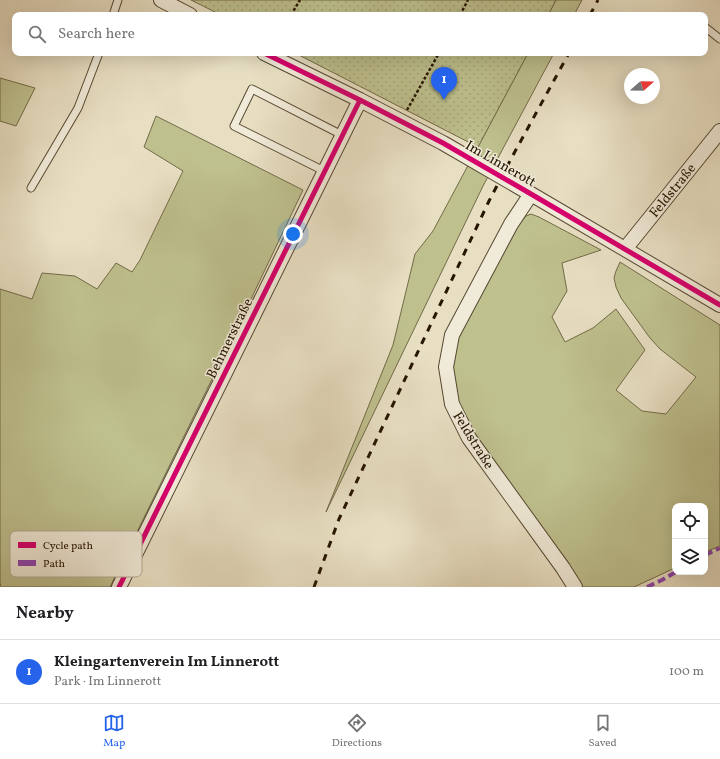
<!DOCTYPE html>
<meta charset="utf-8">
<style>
:root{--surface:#fff;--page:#f6f6f6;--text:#202124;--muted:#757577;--line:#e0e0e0;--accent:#2563eb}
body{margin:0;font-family:Vollkorn,serif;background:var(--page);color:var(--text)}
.controls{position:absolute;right:12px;bottom:12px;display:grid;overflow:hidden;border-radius:8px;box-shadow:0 4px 16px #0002}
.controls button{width:36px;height:36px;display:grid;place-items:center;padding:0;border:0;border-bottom:1px solid var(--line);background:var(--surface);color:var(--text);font:20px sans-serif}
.compass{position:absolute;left:624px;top:68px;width:36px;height:36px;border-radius:50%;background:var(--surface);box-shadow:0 4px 16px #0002;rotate:70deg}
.you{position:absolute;left:293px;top:234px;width:14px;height:14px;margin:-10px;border:3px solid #fff;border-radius:50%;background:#1a73e8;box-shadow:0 0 0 6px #1a73e833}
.badge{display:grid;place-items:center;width:26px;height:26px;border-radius:50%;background:var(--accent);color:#fff;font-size:13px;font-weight:700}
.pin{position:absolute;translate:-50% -33px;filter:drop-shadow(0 1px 2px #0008)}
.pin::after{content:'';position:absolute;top:21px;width:14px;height:12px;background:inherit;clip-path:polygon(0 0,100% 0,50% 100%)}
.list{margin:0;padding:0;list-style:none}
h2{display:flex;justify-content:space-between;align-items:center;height:52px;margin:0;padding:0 16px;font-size:17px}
h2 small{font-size:13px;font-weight:400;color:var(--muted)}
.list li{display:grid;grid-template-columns:26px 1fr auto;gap:12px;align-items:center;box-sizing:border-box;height:64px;padding:0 16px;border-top:1px solid var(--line)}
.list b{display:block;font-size:15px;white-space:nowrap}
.list p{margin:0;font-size:13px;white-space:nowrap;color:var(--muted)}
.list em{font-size:13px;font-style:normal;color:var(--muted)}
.icon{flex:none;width:22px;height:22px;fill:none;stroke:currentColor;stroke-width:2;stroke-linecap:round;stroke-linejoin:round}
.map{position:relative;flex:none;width:720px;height:587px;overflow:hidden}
.search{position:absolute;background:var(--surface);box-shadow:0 4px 16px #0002;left:12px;right:12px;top:12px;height:44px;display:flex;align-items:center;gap:10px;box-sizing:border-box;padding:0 14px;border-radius:8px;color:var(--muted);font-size:15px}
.sheet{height:116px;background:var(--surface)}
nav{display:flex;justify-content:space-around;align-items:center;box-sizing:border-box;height:56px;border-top:1px solid var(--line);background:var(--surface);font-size:11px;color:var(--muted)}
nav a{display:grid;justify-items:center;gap:2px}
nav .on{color:var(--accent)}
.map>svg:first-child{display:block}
.green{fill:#bec08e;stroke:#726a47}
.garden{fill:url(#garden-dots);stroke:#726a47}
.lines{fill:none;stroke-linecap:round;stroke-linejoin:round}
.service-casing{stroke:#574831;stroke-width:9}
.minor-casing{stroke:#574831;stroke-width:16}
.path{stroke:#271500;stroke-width:2.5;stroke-dasharray:3 2;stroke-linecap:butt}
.service{stroke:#f0ead8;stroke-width:7}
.minor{stroke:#f0ead8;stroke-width:14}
.rail{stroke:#271500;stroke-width:3;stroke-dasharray:7 7;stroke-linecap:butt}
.quiet{stroke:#8e44ad;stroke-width:4;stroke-dasharray:8 4;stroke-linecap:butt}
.cycleway-casing{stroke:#f0ead8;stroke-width:8}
.cycleway{stroke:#d6006c;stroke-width:5}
.labels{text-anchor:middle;stroke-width:3;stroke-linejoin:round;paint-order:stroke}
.street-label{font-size:14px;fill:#271500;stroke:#f0ead8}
.key{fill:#f0ead8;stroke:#b4aa97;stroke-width:1}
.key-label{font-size:11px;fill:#271500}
</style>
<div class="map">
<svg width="720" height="587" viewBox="0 0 720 587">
<defs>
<pattern id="garden-dots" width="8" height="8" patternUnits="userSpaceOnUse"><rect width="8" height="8" fill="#bec08e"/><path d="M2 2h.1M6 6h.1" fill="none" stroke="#a3a479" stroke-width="1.8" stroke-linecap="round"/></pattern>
</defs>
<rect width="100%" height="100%" fill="#e8dfc3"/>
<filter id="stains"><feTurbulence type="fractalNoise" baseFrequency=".005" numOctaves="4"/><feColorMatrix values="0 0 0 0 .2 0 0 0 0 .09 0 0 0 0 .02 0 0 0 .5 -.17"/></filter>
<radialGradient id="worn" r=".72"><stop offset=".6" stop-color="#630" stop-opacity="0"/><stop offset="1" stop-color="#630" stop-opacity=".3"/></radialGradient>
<!-- green -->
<path class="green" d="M556,0H582L574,15H548Z
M528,53H554L483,186L326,512L393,345L415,254L433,231Z
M0,78L35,88L16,126L0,121Z
M156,116L303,190L242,318L110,587H1L0,583V289L32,299L42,273L75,276L97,289L116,263L132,272L140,260L183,171L144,147Z
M531,214L539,217L601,250L562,263L567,291L552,317L565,342L593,328L616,309L645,350L616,390L642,411L666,414L696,377L660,349L650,338L621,298L616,287L614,278L616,271L620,262L720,325V546L705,552V506H675V568L634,587H581L491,463L459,409L452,379L453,350L459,331L494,263L521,222L526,216Z"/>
<!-- garden -->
<path class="garden" d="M191,0H556L548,15H221Z
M295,53H528L478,147Z"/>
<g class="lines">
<!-- service casing -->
<g class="service-casing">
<path id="service" d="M113,15L118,0
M705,27L720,39
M324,171L234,126L252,89L342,135
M31,188L78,108L99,53"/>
</g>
<!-- minor casing -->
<g class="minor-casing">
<path id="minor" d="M161,0L190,15
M264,53L360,100L443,143L531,194L720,305
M531,194L511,224L452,335L446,367L452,404L469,438L563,568L575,587
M625,249L720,131
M119,587L360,100"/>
</g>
<!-- path -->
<path class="path" d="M291,15L300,0
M460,15L468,0
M407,110L439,53"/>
<!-- service -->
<use href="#service" class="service"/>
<!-- minor -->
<use href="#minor" class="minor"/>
<!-- rail -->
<path class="rail" d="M590,15L598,0
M314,587L339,519L489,201L512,157L569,53"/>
<!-- quiet -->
<path class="quiet" d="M705,555L720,548
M647,587L662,580L676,572"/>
<!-- cycleway casing -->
<g class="cycleway-casing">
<path id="cycleway" d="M264,53L360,100L443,143L531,194L720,305
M119,587L360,100"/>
</g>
<!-- cycleway -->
<use href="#cycleway" class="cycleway"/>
</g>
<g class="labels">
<!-- street labels -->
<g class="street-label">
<text transform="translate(501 163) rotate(30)" y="5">Im Linnerott</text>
<text transform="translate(672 190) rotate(-51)" y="5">Feldstraße</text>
<text transform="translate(229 338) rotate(-64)" y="5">Behmerstraße</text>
<text transform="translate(474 440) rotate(58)" y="5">Feldstraße</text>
</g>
</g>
<!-- legend -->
<rect x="10" y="531" width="132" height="46" rx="6" class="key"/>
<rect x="18" y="542" width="18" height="6" fill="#d6006c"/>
<rect x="18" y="560" width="18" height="6" fill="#8e44ad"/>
<g class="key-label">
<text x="43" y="549">Cycle path</text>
<text x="43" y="567">Path</text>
</g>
<rect width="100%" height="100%" filter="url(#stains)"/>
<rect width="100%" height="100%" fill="url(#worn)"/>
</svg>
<div class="controls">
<button><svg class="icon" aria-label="locate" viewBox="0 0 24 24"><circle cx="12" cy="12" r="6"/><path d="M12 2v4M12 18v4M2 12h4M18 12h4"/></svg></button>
<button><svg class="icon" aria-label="layers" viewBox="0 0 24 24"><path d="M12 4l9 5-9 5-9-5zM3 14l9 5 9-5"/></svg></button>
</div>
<svg class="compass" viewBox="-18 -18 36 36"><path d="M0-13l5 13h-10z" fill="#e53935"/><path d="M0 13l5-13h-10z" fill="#757577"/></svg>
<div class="you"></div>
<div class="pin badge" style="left:444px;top:100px">1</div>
<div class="search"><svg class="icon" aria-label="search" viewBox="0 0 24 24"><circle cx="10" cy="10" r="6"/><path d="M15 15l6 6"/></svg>Search here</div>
</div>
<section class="sheet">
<h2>Nearby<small></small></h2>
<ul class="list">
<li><span class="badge">1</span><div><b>Kleingartenverein Im Linnerott</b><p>Park · Im Linnerott</p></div><em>100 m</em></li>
</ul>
</section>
<nav>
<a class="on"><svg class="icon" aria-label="map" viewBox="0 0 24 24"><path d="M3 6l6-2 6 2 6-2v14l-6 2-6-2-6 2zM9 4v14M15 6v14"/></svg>Map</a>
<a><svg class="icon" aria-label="directions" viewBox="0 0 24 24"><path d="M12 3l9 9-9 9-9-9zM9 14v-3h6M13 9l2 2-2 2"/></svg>Directions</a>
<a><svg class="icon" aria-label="saved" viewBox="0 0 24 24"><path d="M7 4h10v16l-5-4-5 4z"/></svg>Saved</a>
</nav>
